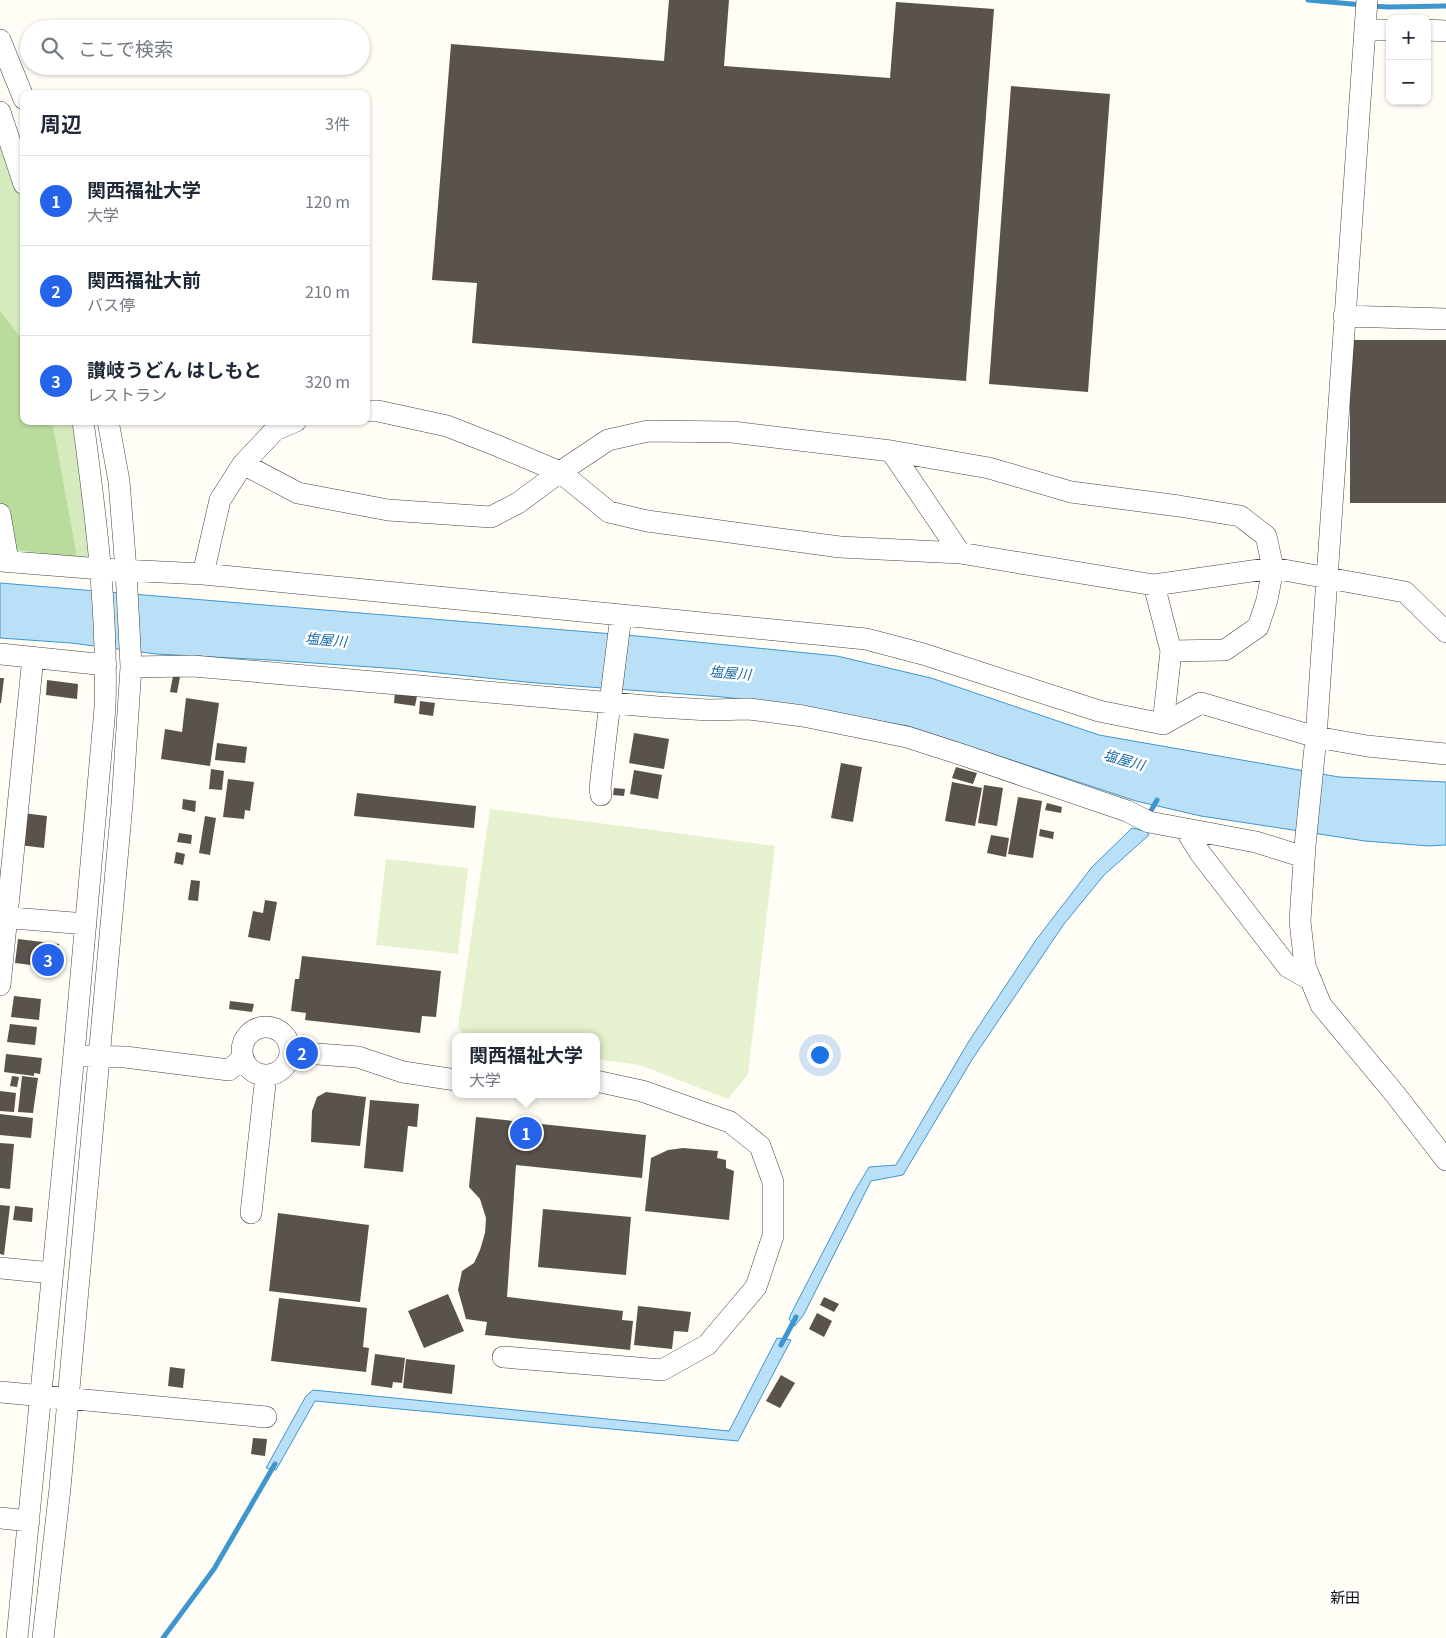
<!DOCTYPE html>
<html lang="ja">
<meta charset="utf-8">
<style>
:root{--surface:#fff;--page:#f6f6f7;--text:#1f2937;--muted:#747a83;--line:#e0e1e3;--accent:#2563eb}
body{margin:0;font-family:Georgia,"Noto Sans JP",serif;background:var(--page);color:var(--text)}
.controls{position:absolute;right:15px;top:15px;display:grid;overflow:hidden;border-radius:10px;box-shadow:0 1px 4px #0004}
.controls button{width:45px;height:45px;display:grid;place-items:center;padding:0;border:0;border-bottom:1px solid var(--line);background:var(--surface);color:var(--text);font:25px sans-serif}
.you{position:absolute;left:819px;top:1054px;width:18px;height:18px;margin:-12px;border:4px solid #fff;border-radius:50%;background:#1a73e8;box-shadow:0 0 0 8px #1a73e833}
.badge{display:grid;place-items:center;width:32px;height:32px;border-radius:50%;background:var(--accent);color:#fff;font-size:16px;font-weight:700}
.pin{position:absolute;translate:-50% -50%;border:2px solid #fff;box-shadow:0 1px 5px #0006}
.popup{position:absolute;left:452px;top:1033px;width:148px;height:65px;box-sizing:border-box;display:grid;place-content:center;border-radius:10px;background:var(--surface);filter:drop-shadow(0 1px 4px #0005);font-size:16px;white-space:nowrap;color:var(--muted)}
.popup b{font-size:19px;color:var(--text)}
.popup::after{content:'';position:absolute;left:50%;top:100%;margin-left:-10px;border:10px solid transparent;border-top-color:var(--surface)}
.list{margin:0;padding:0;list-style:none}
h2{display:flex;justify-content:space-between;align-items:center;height:65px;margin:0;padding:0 20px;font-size:21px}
h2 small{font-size:16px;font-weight:400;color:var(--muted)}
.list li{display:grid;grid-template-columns:32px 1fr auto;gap:15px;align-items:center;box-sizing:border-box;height:90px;padding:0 20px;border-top:1px solid var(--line)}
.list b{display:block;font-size:19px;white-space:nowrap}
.list p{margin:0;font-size:16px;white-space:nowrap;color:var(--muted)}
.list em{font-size:16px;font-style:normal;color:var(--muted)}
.icon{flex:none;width:28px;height:28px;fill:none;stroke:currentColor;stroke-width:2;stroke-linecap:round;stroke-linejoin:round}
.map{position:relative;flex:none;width:1446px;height:1638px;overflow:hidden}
.search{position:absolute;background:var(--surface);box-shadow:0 1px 4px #0004;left:20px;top:20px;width:350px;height:55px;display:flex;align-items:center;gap:12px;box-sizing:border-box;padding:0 18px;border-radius:28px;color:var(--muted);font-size:19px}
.panel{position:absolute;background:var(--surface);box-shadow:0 1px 4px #0004;left:20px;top:90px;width:350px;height:335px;border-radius:10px}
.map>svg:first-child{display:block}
.green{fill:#d5ebbd}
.forest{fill:#b9dc9c}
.pitch{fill:#e6f2cf}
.water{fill:#b9e0f7;stroke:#3f96cf}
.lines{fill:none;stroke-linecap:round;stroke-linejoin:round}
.stream{stroke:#3f96cf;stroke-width:5}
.building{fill:#5a524d}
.minor-casing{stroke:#444;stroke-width:22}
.minor{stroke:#fff;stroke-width:21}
.labels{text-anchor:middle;stroke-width:5;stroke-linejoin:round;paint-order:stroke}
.water-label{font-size:14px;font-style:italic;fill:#1768a6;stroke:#fff}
.quarter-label{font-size:15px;fill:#111;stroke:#fff}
</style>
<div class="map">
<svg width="1446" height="1638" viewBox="0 0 1446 1638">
<rect width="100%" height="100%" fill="#fffdf5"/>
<!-- green -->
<path class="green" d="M0,125L24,199V421H82L101,569L0,561Z"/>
<!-- forest -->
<path class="forest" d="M0,311L24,342V421H52L77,557L0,548Z"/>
<!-- pitch -->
<path class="pitch" d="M490,809L775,846L748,1074L728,1099L640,1065L596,1059V1037H466L458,1027Z
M386,859L468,868L458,954L376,945Z"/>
<!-- water -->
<path class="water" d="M0,583L637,636L837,656L931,678L1099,735L1339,777L1446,782V845L1429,846L1365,841L1201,816L1136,801L908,726L789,705L723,697L536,683L400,669L270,660L156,654L71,643L0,638Z
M1132,828L1149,832L1148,836L1104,875L1064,924L973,1058L903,1175L871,1181L804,1314L795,1326L789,1319L791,1314L853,1194L869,1167L896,1165L969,1041L1036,940L1092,867Z
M777,1338L791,1340L738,1441L315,1401L276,1470L266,1468L306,1396L313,1390L729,1431Z"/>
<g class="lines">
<!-- stream -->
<path class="stream" d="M1308,0L1363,5
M1371,6L1388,7L1446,6
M1148,816L1157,800
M781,1345L796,1317
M163,1638L214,1569L275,1464"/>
</g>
<!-- building -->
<path class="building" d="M669,0H729L724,66L890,78L896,2L994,9L966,381L472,343L477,283L432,280L451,44L664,61Z
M1011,86L1110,94L1088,392L989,384Z
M1350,340H1446V503H1350Z
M173,676L180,677L177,693L170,692Z
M0,678H4L1,703H0Z
M47,680L78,684L77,699L46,695Z
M395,692L417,696L415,706L394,703Z
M186,698L219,703L210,766L161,759L165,729L182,732Z
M420,701L435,703L433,716L419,714Z
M634,733L669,739L664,769L629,763Z
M217,743L247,747L245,763L215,760Z
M841,763L862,767L853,822L831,818Z
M956,767L977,773L973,784L952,778Z
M211,769L224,771L222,790L209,789Z
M634,770L662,775L658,799L630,794Z
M228,779L254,782L250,811L245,810L244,819L223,817Z
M952,782L982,788L975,826L945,821Z
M984,785L1003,788L997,826L978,823Z
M614,788L625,789L624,796L613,795Z
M357,793L476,806L474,828L354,816Z
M1018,797L1042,801L1033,858L1008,854Z
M183,799L196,801L195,812L182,809Z
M1047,803L1062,807L1061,813L1045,810Z
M23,813L47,816L44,848L19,845Z
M205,816L216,818L210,855L199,853Z
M1040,829L1054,832L1053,839L1039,836Z
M179,833L192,835L191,844L177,842Z
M991,835L1009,838L1006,857L987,853Z
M176,852L185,854L183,865L174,863Z
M191,880L200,881L198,901L188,900Z
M265,900L277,902L270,941L248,937L253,911L263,913Z
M18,939L59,944L56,968L15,963Z
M302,956L441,971L436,1017L422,1016L420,1033L305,1020L306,1013L291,1011L295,979H299Z
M14,996L41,999L39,1020L11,1017Z
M230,1001L254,1004L252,1012L229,1009Z
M10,1024L37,1027L35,1045L7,1042Z
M6,1054L42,1058L40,1074L34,1073V1076L4,1072Z
M12,1076L19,1077L17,1087L10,1086Z
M22,1076L38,1078L33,1113L18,1112Z
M0,1091L16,1093L14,1112L0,1111Z
M326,1092L366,1097L360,1146L311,1142L312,1111L317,1097Z
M370,1100L419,1104L417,1127L408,1126L403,1172L364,1168Z
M0,1114L33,1118L31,1138L0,1135Z
M476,1117L646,1135L642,1178L516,1165L507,1297L623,1311L622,1320L633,1321L630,1350L485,1335L487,1322L466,1319L458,1290L462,1271L474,1263L480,1250L485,1233L486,1218L480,1199L469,1187Z
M0,1143L14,1144L10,1189L0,1188Z
M683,1148L718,1151L717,1158L726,1160V1168L734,1171L729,1220L645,1211L651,1158L668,1150Z
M0,1205L10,1206L4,1255L0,1254Z
M15,1206L33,1208L32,1222L13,1220Z
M543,1209L631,1217L626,1275L538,1267Z
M278,1213L369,1225L360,1302L269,1291Z
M448,1294L464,1331L424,1348L408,1311Z
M824,1297L839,1304L834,1312L820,1305Z
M279,1298L367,1308L363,1347L369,1348L366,1372L271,1361Z
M638,1306L691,1312L688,1332L674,1331L672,1349L634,1345Z
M817,1313L832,1321L824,1337L809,1329Z
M375,1354L405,1358L402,1383L393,1382L392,1388L371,1385Z
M406,1359L455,1365L452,1394L403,1388Z
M170,1367L185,1369L183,1388L168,1386Z
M781,1375L795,1383L780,1408L766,1401Z
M253,1438L267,1439L265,1456L251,1454Z"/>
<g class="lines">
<!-- minor casing -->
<g class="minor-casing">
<path id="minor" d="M1367,0L1316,737L1305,846L1300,921L1305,966L1321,1005L1395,1094L1446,1160
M1365,30H1390
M1427,30L1446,31
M0,40L24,99
M0,112L24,184
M1344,316L1446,319
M366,411H378L447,426L498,446L560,472L609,512L647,521L840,547L960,553L1154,585L1273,568L1405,592L1446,632
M891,451L960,553
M243,464L298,493L388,510L491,517L518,503L560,472L608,440L648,431L732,432L891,451L989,468L1071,492L1179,506L1240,516L1266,536L1273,568L1267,600L1258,627L1225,650L1171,651
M0,514L8,561
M0,561L101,569L203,574L866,639L923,654L1099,711L1163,724L1201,703L1316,737L1367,746L1446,754
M203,574L220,500L243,464L275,430L296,421
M1154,585L1171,651L1163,724
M0,654L106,665
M131,667L193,666L658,707L709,710L749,709L803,716L907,737L963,755L1127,811L1149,822L1256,842L1304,857
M601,795L600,789C606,731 614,673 621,615
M1185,829L1200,853L1288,967L1311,980
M0,917L86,924
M0,985L33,657
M242 1051a24 24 0 1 1 48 0a24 24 0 1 1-48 0Z
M290,1052L358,1057L403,1072L456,1080
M86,1056L125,1057L229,1070L243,1058
M251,1213L266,1075
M0,1268L52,1273
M503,1357L662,1370L707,1345L756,1287L773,1236V1182L760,1146L730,1122L642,1091L596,1081
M0,1392L266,1417
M0,1518L29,1521
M17,1638L74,1054L105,708C108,612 96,517 83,421
M43,1638L60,1488L122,804L131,667L126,570L119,481L108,421"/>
</g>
<!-- minor -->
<use href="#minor" class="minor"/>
</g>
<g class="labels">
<!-- water labels -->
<g class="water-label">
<text transform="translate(326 640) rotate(5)" y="5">塩屋川</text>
<text transform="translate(730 673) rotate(5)" y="5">塩屋川</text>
<text transform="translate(1124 760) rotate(16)" y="5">塩屋川</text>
</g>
<!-- quarter labels -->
<g class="quarter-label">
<text x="1345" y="1603">新田</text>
</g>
</g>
</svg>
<div class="controls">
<button>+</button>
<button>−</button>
</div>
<div class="you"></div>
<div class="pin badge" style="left:526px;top:1133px">1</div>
<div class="popup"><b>関西福祉大学</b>大学</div>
<div class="pin badge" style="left:302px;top:1053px">2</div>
<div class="pin badge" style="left:48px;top:960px">3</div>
<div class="search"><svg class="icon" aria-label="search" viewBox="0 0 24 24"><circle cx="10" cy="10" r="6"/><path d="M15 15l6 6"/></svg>ここで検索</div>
<section class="panel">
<h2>周辺<small>3件</small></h2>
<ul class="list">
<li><span class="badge">1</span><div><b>関西福祉大学</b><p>大学</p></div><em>120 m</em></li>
<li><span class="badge">2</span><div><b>関西福祉大前</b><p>バス停</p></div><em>210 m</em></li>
<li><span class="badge">3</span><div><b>讃岐うどん はしもと</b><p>レストラン</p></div><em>320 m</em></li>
</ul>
</section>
</div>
